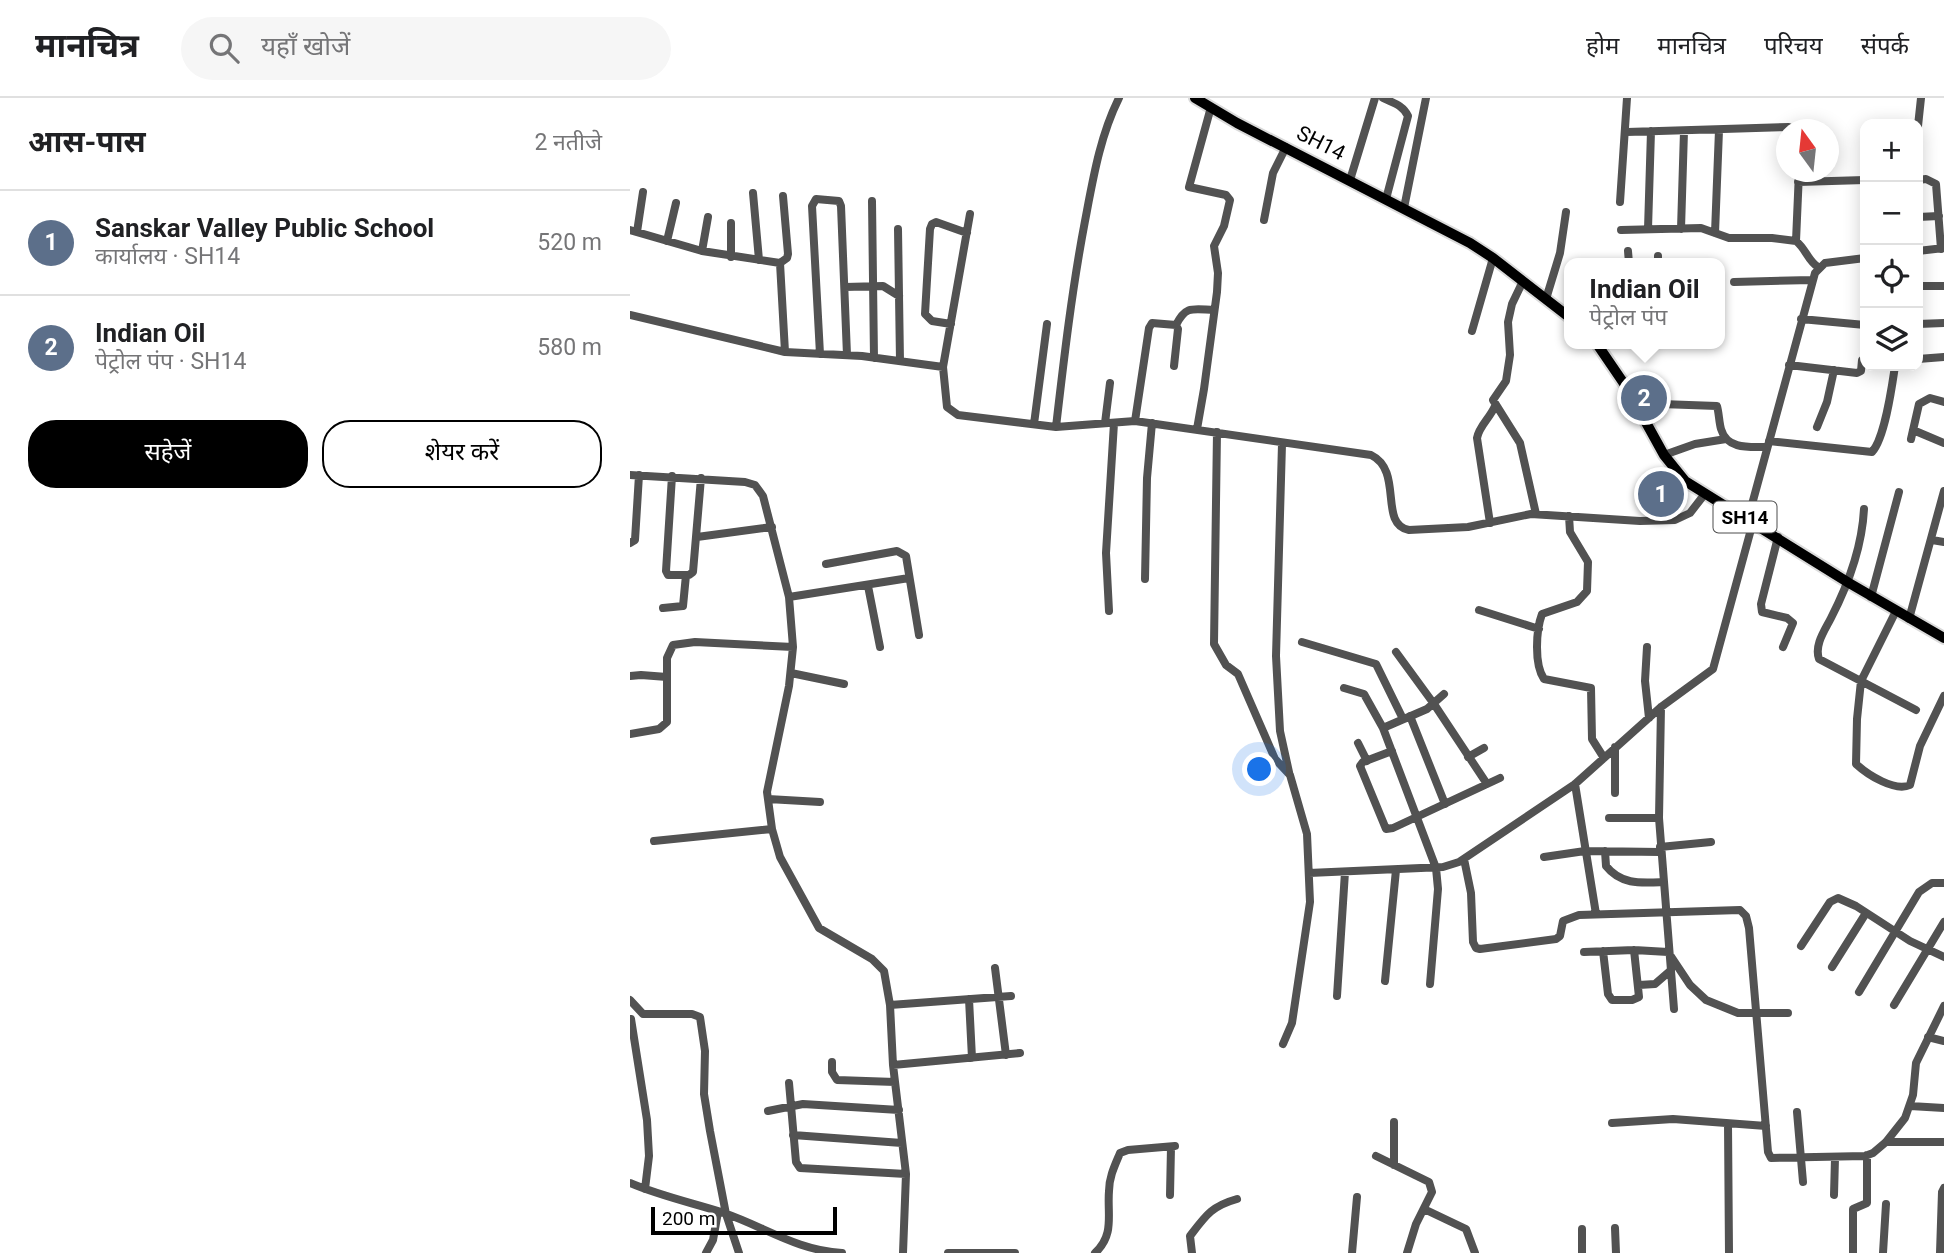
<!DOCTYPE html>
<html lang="hi">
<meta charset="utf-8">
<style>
:root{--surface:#fff;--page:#f6f6f6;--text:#202124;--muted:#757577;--line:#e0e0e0;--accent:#000}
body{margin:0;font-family:Roboto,"Noto Sans Devanagari",sans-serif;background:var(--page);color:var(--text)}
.controls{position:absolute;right:21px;top:21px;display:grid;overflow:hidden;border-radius:14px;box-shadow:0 4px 18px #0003}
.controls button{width:63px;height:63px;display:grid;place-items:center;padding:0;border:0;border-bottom:2px solid var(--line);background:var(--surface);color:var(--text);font:35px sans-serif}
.compass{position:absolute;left:1146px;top:21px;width:63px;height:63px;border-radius:50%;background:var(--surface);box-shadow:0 4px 18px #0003;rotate:345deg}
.scale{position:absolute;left:21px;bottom:18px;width:186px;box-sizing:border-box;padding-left:7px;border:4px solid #000;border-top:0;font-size:19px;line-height:24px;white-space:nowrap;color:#000;-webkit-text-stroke:5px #fff;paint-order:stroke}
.you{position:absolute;left:630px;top:672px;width:24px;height:24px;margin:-18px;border:5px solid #fff;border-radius:50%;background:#1a73e8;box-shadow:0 0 0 10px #1a73e833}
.badge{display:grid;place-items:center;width:46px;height:46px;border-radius:50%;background:var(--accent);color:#fff;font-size:23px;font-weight:700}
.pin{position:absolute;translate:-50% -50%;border:4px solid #fff;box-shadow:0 2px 7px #0006}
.popup{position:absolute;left:934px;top:160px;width:161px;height:91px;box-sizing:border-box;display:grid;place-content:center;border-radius:14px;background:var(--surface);filter:drop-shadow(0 2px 5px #0005);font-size:23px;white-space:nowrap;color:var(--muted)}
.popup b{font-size:26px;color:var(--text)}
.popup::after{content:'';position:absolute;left:50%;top:100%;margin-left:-14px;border:14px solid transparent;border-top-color:var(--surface)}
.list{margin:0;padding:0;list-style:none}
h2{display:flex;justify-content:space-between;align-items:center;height:91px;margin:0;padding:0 28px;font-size:30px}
h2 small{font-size:23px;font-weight:400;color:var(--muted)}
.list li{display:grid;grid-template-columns:46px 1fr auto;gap:21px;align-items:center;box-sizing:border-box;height:105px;padding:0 28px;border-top:2px solid var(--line)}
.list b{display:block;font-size:26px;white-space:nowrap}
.list p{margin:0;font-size:23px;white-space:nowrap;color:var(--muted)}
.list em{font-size:23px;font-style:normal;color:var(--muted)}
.actions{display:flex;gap:14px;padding:21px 28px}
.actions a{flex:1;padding:16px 0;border:2px solid var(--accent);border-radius:28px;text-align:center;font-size:24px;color:var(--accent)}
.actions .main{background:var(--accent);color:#fff}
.icon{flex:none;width:38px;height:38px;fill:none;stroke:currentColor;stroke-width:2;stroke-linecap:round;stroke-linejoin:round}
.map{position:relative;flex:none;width:1314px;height:1155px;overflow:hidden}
header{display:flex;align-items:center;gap:42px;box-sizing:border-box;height:98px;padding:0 35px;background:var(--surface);border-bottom:2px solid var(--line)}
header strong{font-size:33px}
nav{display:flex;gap:38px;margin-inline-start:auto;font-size:24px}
.search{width:490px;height:63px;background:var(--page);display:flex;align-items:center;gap:18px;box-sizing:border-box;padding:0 24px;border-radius:38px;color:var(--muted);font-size:26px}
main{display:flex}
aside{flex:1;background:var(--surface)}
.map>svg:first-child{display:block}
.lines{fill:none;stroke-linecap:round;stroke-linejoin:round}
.major-casing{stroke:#dbdbdb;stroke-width:14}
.minor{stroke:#525252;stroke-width:8}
.major{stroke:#000;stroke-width:10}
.labels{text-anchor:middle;stroke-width:7;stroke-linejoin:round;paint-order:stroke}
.shield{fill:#fff;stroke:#4c4c4c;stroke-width:2}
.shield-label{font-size:19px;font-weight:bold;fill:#000}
.street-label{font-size:21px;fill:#000;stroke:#fff}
</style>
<header>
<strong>मानचित्र</strong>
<div class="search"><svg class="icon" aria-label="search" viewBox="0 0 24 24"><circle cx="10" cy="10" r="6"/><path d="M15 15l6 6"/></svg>यहाँ खोजें</div>
<nav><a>होम</a><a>मानचित्र</a><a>परिचय</a><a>संपर्क</a></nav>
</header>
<main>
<aside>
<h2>आस-पास<small>2 नतीजे</small></h2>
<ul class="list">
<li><span class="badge" style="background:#5c6f8a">1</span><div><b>Sanskar Valley Public School</b><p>कार्यालय · SH14</p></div><em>520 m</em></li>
<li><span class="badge" style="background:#5c6f8a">2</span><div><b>Indian Oil</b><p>पेट्रोल पंप · SH14</p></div><em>580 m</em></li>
</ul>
<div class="actions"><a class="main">सहेजें</a><a>शेयर करें</a></div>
</aside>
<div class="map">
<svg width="1314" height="1155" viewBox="0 0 1314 1155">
<rect width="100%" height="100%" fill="#fff"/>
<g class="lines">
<!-- major casing -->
<g class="major-casing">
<path id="major" d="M565,0L607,25L840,145L863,160L939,219
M967,246L997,290L1034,357L1055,383L1219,485L1314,540"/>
</g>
<!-- minor -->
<path class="minor" d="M753,0C763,5 773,7 778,18L756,101
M1288,28L1291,0
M997,34L1159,29L1165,32
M720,82L745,0
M1288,82L1296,81L1306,86L1311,151
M1168,84L1235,82
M123,95L129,162
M242,103L244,260
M990,104L997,0
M774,110L796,0
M1288,119L1309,118
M634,122L643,75L656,49
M268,131L270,263
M1018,131L1021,33
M1051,131L1054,33
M0,132L72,153L150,165L155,254
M991,132L1071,130L1099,140H1142L1166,143C1176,151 1178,163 1188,169
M7,134L13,94
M1085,135L1089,32
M37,143L46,105
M1166,143L1169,74
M72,153L78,119
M998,153L999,165
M1288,153L1314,150
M1028,158V165
M101,159V125
M150,165L157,160L158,156L153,98
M893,183L882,206L878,224L880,257L876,283L863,302L890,345L906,416
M1104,184L1182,182
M1288,188H1314
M215,189L253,188L269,198
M916,201L930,155L936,114
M0,217L155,254L232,258L313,269L317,309L328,317L426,329L505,323L741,357C774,373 748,426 779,432L838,429L901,416L1010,423L1045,422L1060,415L1074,397
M1171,221L1235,227
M321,226L302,223L295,216L300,131L302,126L306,124L337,135
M1288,226L1314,225
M546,227C556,207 563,211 584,212
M842,233L863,160
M190,256L182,108L186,101L209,103L211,108L217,257
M1288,261L1314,259
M1159,267L1227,275L1231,273L1232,262L1235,260
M313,269L340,116
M1011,314L1024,306H1031L1087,308C1089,315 1089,324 1091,331C1097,352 1120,349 1137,349
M505,323L519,230L522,225L546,227L548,231L544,268
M475,325L480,285
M404,326L417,226
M426,329C434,260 442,191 455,123C463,81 470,38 489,0
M1187,329L1197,304L1204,272
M567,331L574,291L587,194L588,175L584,148L594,128L600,102L596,97L559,89L581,9
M1283,332L1314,345
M587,334L584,546L596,567L608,576L645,661L660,677L677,736L680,804L662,925L653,946
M1281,341L1289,306L1300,300L1314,304
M1139,343L1242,354C1255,340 1262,288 1265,268
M652,346L646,558L650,633L659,674
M1034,357L1065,346L1096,341
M0,377L115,384L125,387L133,398L159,499L163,549L159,588L137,694L142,731L150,759L189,830L242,861L254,873L260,907L263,967L276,1076L273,1155
M42,378L36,473L38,477H59L63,474L71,380
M1234,411C1232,450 1219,485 1201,520C1195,532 1184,547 1189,561L1286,612
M939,418L940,434L958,464L957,493L947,504L912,516C906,532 904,566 914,581L961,590L962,641L974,660
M1118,421L1185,175L1195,165L1235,160
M860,425L847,340C849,328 860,320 865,308
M67,439L142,429
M1148,439L1131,506L1132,514L1157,520L1163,525L1153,549
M1302,442L1314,444
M0,445L5,442L9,377
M196,466L267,453L276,458L289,537
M515,481L517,380L522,325
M238,488L250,549
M159,499L279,480
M1241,499L1269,394
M33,510L53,508L56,477
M849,512L909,531
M479,513L476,455L484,325
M1266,513L1231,583L1227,621L1226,666C1238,677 1265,694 1280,687L1290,648L1314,598
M1279,521L1314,393
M672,544L746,566L773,621
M1017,549L1015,583L1019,620
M766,554L804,606L857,686
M161,575L214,586
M0,578L11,577L37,579
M714,590L734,596L753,630L806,770L808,791L800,886
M1031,609L1029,720L1044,911
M780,618L815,706
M753,630L797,611L814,596
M0,636L29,631L37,624V560L43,547L65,544L163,549
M728,645L737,663
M985,649V695
M762,653L733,664L730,668L756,731L763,730L870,680
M838,659L854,650
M945,686L966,816
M138,701L190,704
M979,720H1029
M24,743L142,731
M1030,749L1081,744
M975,753L976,768C991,787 1011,785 1033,784
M914,759L955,753L1030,754
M834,761L841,795L843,844L846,850L850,851L926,841L930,838L933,823L949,817L1110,812L1116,818L1119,830L1138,1054L1141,1060L1235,1058L1243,1055L1256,1044L1275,1020L1283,997L1286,965L1314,908
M679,775L813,769L829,764L945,686L1031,609L1083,571L1123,424
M1171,848L1200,804L1208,800L1226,808L1280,843L1314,859
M973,853L978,896L982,902H1002L1009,899L1004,852
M954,854L1004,852L1038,854L1060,887L1076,902L1108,915H1158
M1202,869L1236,815
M365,870L376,957
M755,883L766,772
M1009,887L1025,886L1040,873
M1229,894L1289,794L1302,785H1314
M707,898L715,774
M339,901L342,960
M0,902L13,916H62L70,919L75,953L74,996L80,1033L96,1116L109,1155
M260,907L381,898
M1264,907L1314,824
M1,921L17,1022L19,1058L15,1091
M1298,939L1314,943
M202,964V974L207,982L265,984
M263,967L390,955
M159,985L166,1064L170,1070L276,1076
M1280,1008L1314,1010
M138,1013L173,1006L269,1012
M1167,1014L1173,1084
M982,1025L1043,1021L1136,1028
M1098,1026L1099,1155
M163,1037L272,1045
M1256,1044H1314
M746,1058L799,1084L802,1094L786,1126L777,1155
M764,1067V1024
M0,1085C30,1098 63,1105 94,1115C135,1129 166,1152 212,1155
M540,1097L541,1049
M1204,1097L1205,1060
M794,1111L836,1131L845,1155
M985,1130L986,1155
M952,1131V1155
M76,1155L83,1142L88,1114
M318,1155H385
M465,1155C485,1137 477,1116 479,1093C479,1079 485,1067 490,1055L498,1052L545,1048
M562,1155L560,1138C576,1117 582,1108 607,1101
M722,1155L727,1099
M1223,1155V1111L1237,1105V1057
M1253,1155L1256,1106
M1310,1155L1312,1094L1314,1090"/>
<!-- major -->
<use href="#major" class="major"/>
</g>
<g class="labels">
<!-- shield labels -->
<rect class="shield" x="1083.5" y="403.5" width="63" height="31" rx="5"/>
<g class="shield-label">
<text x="1115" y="426">SH14</text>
</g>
<!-- street labels -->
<g class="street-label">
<text transform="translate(691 45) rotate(27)" y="7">SH14</text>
</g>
</g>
</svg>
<div class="controls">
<button>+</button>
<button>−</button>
<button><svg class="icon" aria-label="locate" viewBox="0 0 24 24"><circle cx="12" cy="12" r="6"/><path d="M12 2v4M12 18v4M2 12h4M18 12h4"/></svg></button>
<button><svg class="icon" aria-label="layers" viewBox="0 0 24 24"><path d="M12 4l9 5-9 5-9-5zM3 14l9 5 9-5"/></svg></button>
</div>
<svg class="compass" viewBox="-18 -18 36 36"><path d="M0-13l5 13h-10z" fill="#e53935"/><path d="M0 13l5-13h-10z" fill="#757577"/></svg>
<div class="scale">200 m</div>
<div class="you"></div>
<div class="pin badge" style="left:1031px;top:396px;background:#5c6f8a">1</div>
<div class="pin badge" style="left:1014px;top:300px;background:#5c6f8a">2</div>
<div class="popup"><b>Indian Oil</b>पेट्रोल पंप</div>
</div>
</main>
